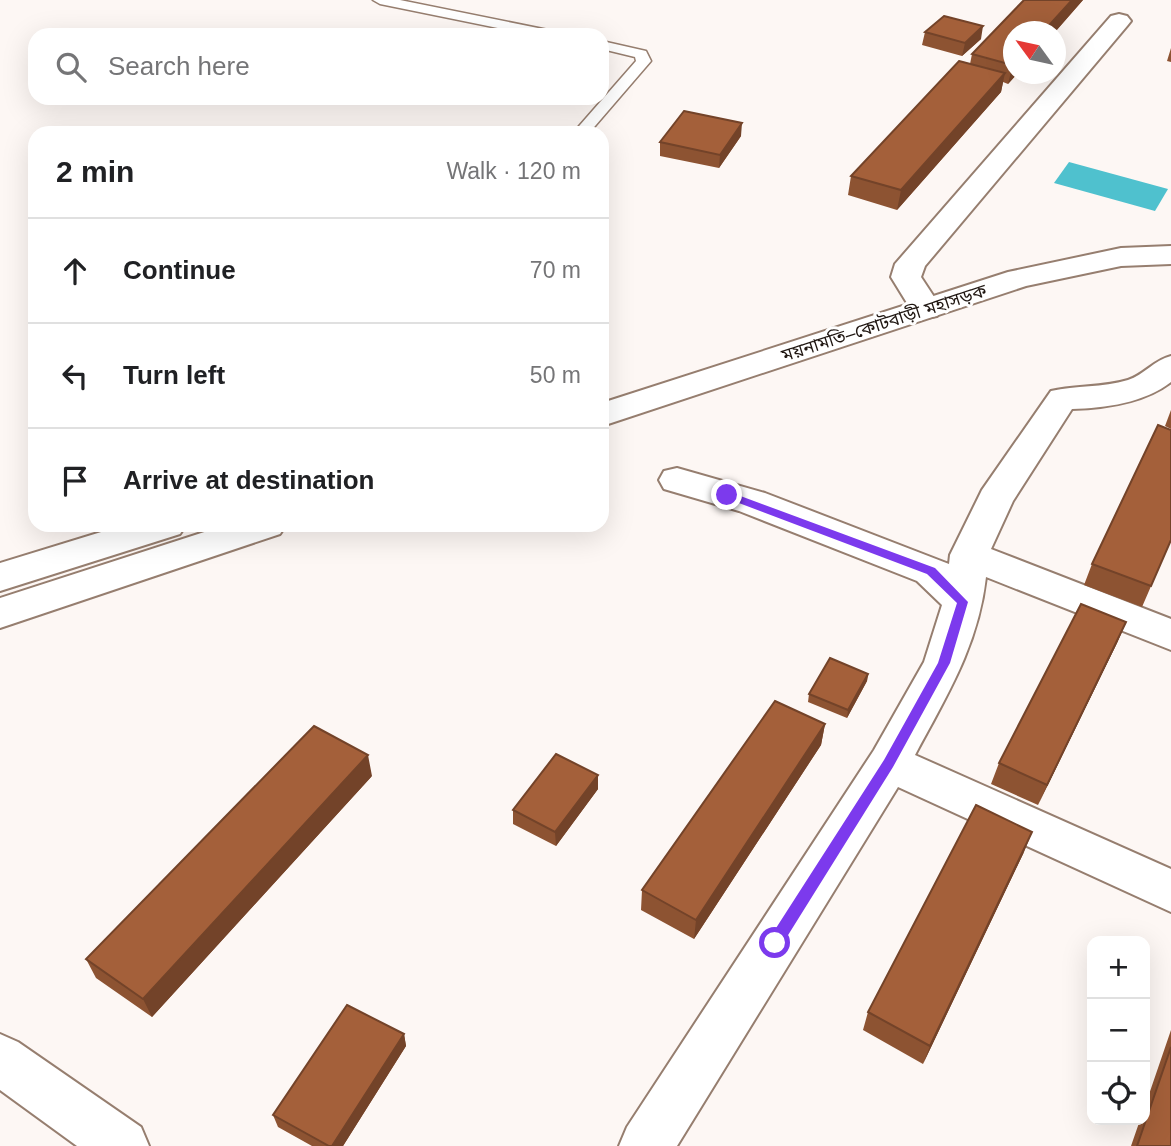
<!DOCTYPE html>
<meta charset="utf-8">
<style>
:root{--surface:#fff;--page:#f2f2f2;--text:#202124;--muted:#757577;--line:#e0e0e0}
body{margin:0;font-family:Helvetica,"Noto Sans Bengali",sans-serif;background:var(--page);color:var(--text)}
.controls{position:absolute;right:21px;bottom:21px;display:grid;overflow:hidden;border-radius:14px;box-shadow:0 7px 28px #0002}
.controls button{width:63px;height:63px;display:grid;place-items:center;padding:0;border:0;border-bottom:2px solid var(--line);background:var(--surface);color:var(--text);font:35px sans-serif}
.compass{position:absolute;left:1003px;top:21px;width:63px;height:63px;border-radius:50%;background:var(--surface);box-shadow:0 7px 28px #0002;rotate:303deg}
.stop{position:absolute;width:21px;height:21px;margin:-16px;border:5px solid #7c3aed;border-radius:50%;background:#fff}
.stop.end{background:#7c3aed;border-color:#fff;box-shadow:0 2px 7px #0008}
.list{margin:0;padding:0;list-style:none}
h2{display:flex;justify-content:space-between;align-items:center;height:91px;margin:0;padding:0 28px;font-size:30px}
h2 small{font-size:23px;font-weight:400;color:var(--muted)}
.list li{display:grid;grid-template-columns:46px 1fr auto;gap:21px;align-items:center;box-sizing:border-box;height:105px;padding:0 28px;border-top:2px solid var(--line)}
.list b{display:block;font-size:26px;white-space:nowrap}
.list em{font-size:23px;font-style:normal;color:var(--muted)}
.icon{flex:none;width:38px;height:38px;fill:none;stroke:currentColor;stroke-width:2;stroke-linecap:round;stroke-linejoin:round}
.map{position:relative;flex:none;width:1171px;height:1146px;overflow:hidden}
.search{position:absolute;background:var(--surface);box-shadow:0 7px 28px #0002;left:28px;top:28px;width:581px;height:77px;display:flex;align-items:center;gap:18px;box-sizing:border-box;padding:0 24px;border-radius:21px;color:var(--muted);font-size:26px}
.panel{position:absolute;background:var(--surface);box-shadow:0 7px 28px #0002;left:28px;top:126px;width:581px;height:406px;border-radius:21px}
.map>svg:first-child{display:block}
.water{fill:#4fc1ce}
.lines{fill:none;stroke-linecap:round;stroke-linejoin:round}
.lane-casing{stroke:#967e6f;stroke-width:3}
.street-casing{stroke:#967e6f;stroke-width:4}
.secondary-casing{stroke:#967e6f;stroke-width:4}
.lane{fill:#fff;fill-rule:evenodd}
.street{fill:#fff;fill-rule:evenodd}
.secondary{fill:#fff;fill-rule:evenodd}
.wall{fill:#8d5332}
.shaded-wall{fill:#734329}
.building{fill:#a4603a;stroke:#734329;stroke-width:2}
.route{fill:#7c3aed}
.labels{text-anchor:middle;stroke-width:6;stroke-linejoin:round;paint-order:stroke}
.street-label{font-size:18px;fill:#1f1611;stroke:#fff}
</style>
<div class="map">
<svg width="1171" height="1146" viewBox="0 0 1171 1146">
<rect width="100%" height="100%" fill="#fdf7f4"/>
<!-- water -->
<path class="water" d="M1069,162L1168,189L1155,211L1054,183Z"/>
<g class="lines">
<!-- lane casing -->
<g class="lane-casing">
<path id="lane" d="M373,0H400L553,31L560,35H532L380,4Z
M602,41L646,51L651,61L589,133H573L636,61L635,57L602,49Z"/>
</g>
<!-- street casing -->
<g class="street-casing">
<path id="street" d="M1119,14L1127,16L1131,21L1127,26L925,266L921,277L942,309L937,316L926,318L915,316L891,277L895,264L1111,16Z
M1171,356V382C1144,403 1106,408 1072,409L1013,501L991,549L1171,619V650L986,577C978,646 947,695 915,755L1171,869V912L898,787L677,1146H619L627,1127L874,750L924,662L942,605L917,581L739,511L664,489L659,480L664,471L677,468L765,493L949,564L950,555L982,490L1051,391C1076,385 1102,388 1128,380C1144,375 1154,360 1171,356Z
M0,1034L18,1042L141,1127L149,1146H77L0,1090Z"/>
</g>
<!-- secondary casing -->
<g class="secondary-casing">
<path id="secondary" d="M1171,246V264L1121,266L1026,286L602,426V403L1008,272L1121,248Z
M124,525H186L180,534L0,591V563Z
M226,525H286L280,534L0,628V598Z"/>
</g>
<!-- lane -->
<use href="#lane" class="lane"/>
<!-- street -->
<use href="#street" class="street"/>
<!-- secondary -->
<use href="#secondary" class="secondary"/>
</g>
<!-- wall -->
<path class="wall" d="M1024,0H1083L1055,32L1013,74H1017L1008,84L1003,82L1001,92L897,210L848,195L851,176L970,64L972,54Z
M925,32L981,39L962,56L922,45Z
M1171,48V62L1167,61Z
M741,136L719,168L660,156V142Z
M1171,410V429L1165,426Z
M1171,540L1142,607L1084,585L1092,564Z
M1126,622L1117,643L1038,805L991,784L999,763Z
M868,674L867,681L847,718L808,702L809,694Z
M825,724L821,745L694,939L641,910L642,890Z
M598,775V789L556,846L513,824V810Z
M372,776L152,1017L96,978L86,959Z
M1024,852L923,1064L863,1030L868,1012Z
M1171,1030V1146H1131L1140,1120H1145V1106Z
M404,1034L406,1046L343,1146H312L278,1127L273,1115Z"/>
<!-- shaded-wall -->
<path class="shaded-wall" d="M1072,0H1083L1055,32H1043Z
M983,26L981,39L962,56L965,43Z
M1013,64V74H1017L1008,84Z
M1005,73L1001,92L897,210L901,190Z
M742,123L741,136L719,168L720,155Z
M1126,622L1117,643L1038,805L1047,785Z
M868,674L867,681L847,718L848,710Z
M825,724L821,745L694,939L696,920Z
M368,755L372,776L152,1017L143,999Z
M598,775V789L556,846L555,832Z
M1032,832L1024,852L923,1064L930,1046Z
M404,1034L406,1046L343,1146H332Z"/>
<!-- building -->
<path class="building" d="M1024,0H1072L1043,32H1013V64L1012,65L972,54Z
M944,16L983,26L965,43L925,32Z
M959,61L1005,73L901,190L851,176Z
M684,111L742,123L720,155L660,142Z
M1158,425L1171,430V540L1151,586L1092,564Z
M1081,604L1126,622L1047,785L999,763Z
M830,658L868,674L848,710L809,694Z
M775,701L825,724L696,920L642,890Z
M314,726L368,755L143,999L86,959Z
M556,754L598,775L555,832L513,810Z
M976,805L1032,832L930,1046L868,1012Z
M347,1005L404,1034L332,1146H329L273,1115Z
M1171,1047V1146H1137Z"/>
<!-- route -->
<path class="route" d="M727,491L935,568L968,602L950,663L893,767L780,948L775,950L769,948V939L884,760L938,663L957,603L927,574L723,497V492Z"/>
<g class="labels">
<!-- street labels -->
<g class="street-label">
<text transform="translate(884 323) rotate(-18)" y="6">ময়নামতি–কোটবাড়ী মহাসড়ক</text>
</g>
</g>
</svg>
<div class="controls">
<button>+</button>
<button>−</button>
<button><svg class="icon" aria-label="locate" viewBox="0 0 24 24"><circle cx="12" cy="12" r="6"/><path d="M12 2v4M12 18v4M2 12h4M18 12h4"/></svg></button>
</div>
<svg class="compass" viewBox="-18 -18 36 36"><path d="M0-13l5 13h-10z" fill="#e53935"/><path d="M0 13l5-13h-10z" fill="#757577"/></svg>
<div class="stop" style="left:775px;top:943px"></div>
<div class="stop end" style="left:727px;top:495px"></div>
<div class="search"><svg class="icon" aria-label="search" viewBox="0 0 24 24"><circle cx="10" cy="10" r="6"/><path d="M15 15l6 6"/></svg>Search here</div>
<section class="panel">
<h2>2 min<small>Walk · 120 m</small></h2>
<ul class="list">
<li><svg class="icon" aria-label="ahead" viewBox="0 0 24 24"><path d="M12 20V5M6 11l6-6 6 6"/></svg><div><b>Continue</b></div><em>70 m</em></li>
<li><svg class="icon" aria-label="left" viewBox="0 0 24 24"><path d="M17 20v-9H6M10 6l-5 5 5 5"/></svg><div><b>Turn left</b></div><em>50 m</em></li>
<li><svg class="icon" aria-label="arrive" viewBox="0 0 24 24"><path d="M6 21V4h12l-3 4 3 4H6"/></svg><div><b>Arrive at destination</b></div></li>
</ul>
</section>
</div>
